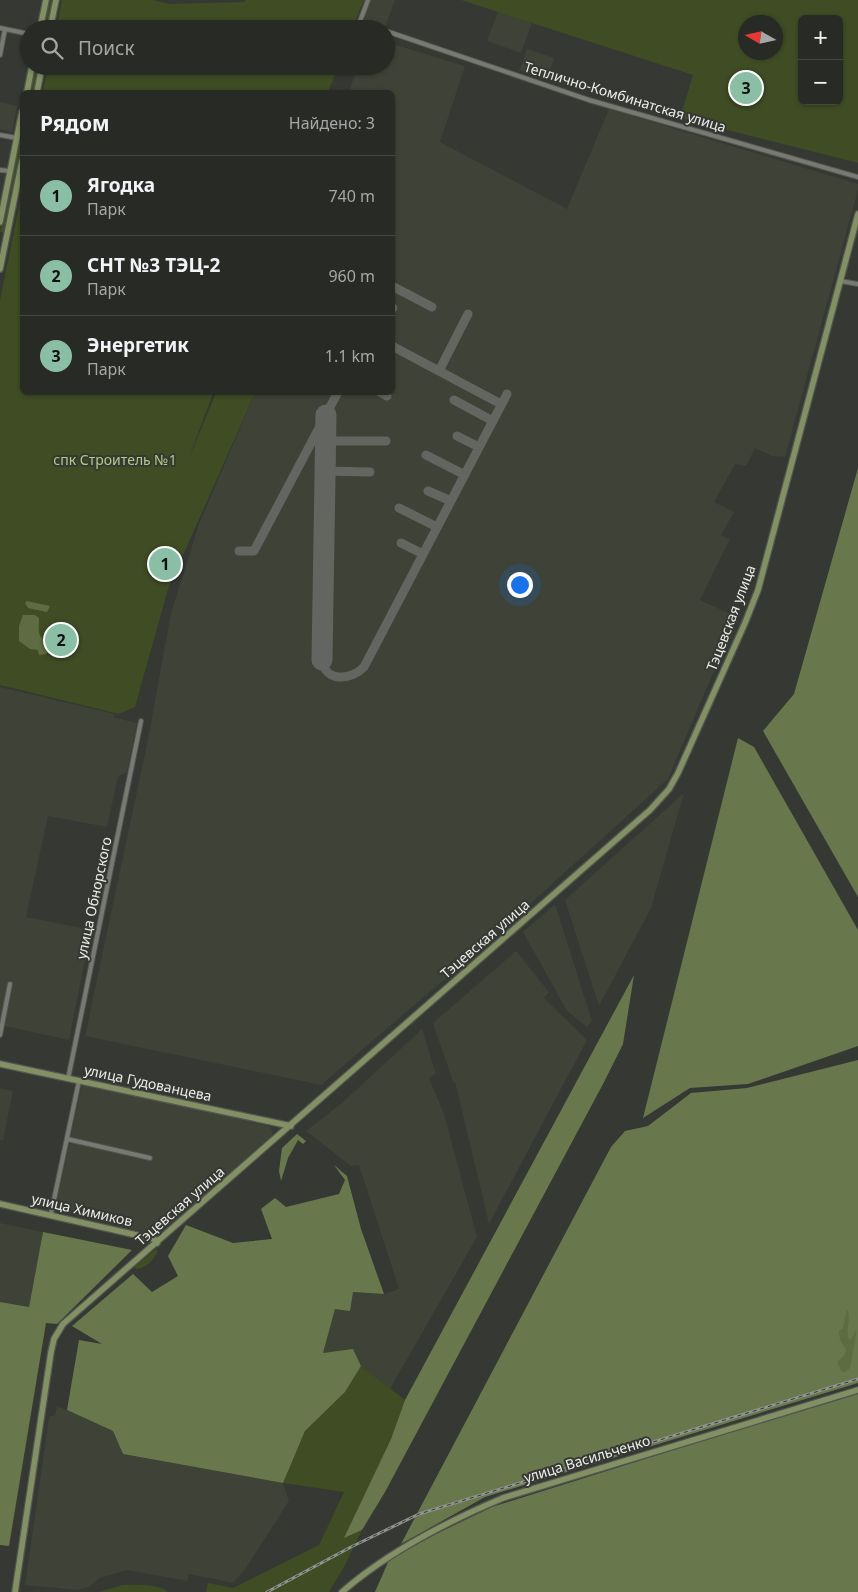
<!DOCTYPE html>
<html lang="ru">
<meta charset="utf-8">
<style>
:root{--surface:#282a26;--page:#343632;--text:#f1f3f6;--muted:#a5a7a7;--line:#444643;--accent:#8abfa5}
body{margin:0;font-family:"Noto Sans",sans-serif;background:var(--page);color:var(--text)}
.controls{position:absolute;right:15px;top:15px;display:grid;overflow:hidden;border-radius:8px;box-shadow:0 1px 4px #0004}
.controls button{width:45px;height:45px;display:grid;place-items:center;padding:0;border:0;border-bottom:1px solid var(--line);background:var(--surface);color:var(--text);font:25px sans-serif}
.compass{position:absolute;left:738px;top:15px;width:45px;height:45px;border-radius:50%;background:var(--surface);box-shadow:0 1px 4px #0004;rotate:279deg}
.you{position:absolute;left:519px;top:584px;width:18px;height:18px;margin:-12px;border:4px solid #fff;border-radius:50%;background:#1a73e8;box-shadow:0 0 0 8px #1a73e833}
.badge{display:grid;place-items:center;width:32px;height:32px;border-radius:50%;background:var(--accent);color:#111;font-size:16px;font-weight:700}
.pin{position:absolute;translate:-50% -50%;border:2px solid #fff;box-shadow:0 1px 5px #0006}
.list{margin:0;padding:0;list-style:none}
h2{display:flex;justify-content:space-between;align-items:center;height:65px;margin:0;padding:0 20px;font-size:21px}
h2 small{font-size:16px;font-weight:400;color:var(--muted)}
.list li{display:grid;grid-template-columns:32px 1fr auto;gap:15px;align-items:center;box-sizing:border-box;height:80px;padding:0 20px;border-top:1px solid var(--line)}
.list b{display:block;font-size:19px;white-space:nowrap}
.list p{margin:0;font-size:16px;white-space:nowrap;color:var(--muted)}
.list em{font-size:16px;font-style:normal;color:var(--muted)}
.icon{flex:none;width:28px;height:28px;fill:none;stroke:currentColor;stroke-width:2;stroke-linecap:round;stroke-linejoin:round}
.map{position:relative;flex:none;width:858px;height:1592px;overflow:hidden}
.search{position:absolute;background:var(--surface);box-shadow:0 1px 4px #0004;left:20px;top:20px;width:375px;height:55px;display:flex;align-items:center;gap:12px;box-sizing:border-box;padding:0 18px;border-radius:28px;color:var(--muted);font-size:19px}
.panel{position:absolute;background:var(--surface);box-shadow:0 1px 4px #0004;left:20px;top:90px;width:375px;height:305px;border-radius:8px}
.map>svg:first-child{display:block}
.built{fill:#3e4237}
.green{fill:#3f4c24;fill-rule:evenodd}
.forest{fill:#69784c}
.water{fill:#5e6d41}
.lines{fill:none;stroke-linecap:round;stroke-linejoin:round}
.taxiway{stroke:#636560;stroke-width:9}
.runway{stroke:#636560;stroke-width:21}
.street-casing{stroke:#535551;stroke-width:6}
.secondary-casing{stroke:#535551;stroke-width:8}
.street{stroke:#777973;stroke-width:4}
.secondary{stroke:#839063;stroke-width:5.5}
.rail-casing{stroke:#90928e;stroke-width:3}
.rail{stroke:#363833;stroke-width:1;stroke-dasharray:4;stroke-linecap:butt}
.labels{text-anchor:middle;stroke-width:4;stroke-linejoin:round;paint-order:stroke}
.street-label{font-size:14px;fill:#ecedea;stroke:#363833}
.park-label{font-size:14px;fill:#b3ca85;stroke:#363833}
</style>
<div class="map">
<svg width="858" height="1592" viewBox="0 0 858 1592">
<rect width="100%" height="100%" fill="#363833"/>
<!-- built -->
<path class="built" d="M369,0H395L385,27L361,21Z
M498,11L532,23L521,53L487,41Z
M386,42L465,66L440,142L567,209L609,109L858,184V190L785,457L772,456L755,448L746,466L735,464L714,502L734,512L721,535L730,539L700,600L737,617L668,779L519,914L510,918L479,947V950L321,1085L85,1036L148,739L171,613L199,524L255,393L392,392V92H357L350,89L358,66H386Z
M527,49L554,58L547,79L520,70Z
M0,102L17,106L12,132L0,129Z
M0,687L115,714L113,717L137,723L127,772L118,777L107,827L48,816L26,917L91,930L69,1040L0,1025Z
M684,793L651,908L599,1006L565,900Z
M555,904L592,1021L587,1027L567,1011L523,932Z
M516,951L549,992L544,998L587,1040L489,1224L455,1081L453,1082L433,1023Z
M422,1029L436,1074L429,1078L444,1114L477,1237L390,1389L361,1366L353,1350L323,1353L335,1309L353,1292L384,1294L399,1289L359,1165L351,1166L306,1131L342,1103Z
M82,1084L269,1126L272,1130V1136L159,1236L55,1210Z
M0,1088L13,1091L3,1141L0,1140Z
M0,1223L43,1232L29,1307L0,1302Z
M57,1406L113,1431L123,1454L283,1483L289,1501L244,1571L233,1583L189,1574L187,1581L127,1570L100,1578L89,1587L77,1590L25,1585L49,1417L55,1415Z"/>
<!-- green -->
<path class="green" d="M48,0H54L48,29H42Z
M62,0H152L170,4L243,2L247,0H364L352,29H56Z
M461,0H858V163L680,118L693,75ZM802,19H839V101H802ZM746,22H776V52H746Z
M35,66H40L34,92H29Z
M48,66H338L328,92H43Z
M19,141L22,142V147L5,233L0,232Z
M22,192V392L213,393L189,458L216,393H255L168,589L135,707L119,714L0,685V300Z
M156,1249L158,1251C154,1260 145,1269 136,1269L134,1267Z
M361,1366L405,1400L391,1439L345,1537L362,1530L344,1567L329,1592H206L208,1583L233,1588L319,1545L344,1492L283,1483L305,1431L345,1392Z
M122,1585C135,1585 157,1583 168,1592H99Z"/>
<!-- forest -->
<path class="forest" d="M858,468V897L763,731L794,694Z
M738,738L754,747L858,930V1046L748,1084L690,1088L643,1118Z
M634,975L623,1044L603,1084L385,1492L362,1530L344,1538L391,1439L405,1400Z
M858,1060V1383L485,1497L401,1544L611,1147L625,1131L648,1126L691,1093L747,1088Z
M297,1134L306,1141L303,1144L298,1140L288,1158L281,1181L279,1171L282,1148Z
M334,1165L347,1176L361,1229L384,1294L353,1292L350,1311L335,1309L323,1353L353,1349L361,1366L345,1392L305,1431L283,1483L123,1454L113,1431L67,1410L79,1340L102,1344L72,1326L133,1274L152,1292L178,1276L168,1256L186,1225L233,1243L272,1239L261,1209L275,1198L286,1207L339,1194L345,1180Z
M43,1232L132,1250L57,1324L46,1323L9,1546L0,1545V1302L29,1307Z
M858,1392V1592H375L389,1560L436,1534L492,1507Z"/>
<!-- water -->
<path class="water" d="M27,601L50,606L47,612L28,608L25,603Z
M23,615H35L39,618C39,629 36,638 49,642V651L46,654L39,655L38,650L30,649L19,641V626Z
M847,1309C852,1320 844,1332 850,1341L857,1329L850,1368L845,1372H842L837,1362L844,1356L846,1350L840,1340L839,1331L843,1328Z"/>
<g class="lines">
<!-- taxiway -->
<path class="taxiway" d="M392,286L432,307
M392,308H393
M392,346L501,404
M439,371L468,314
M380,392L387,396
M454,400L493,421
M457,436L479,447
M326,441H386
M426,455L465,475
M325,471L370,472
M428,491L451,501
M399,508L437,527
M401,543L423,554
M239,551H254L338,392
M322,660C325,683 352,680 364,667L507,394"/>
<!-- runway -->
<path class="runway" d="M322,660L326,415"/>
<!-- street casing -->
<g class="street-casing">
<path id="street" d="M359,22L379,29
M0,28L29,34
M357,29L368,0
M386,31L589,100L858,177
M0,55L5,29
M0,135L17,138
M0,170L10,171
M840,281L858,284
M0,1035L10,984
M68,1079L141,721
M67,1139L150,1158
M51,1214L79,1081"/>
</g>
<!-- secondary casing -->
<g class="secondary-casing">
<path id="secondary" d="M40,29L46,0
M50,29L56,0
M27,92L32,66
M37,92L42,66
M0,222L22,112
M0,269L22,161
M0,1064L291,1126
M0,1204L154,1239L157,1243
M15,1592L51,1352L54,1339L63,1324L650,810L669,789L678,773L745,623L758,590L858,214
M342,1592C389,1551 446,1522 503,1498L858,1390"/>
</g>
<!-- street -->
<use href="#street" class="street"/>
<!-- secondary -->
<use href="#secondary" class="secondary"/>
<!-- rail casing -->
<g class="rail-casing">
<path id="rail" d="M267,1592L351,1547L419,1514L858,1379"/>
</g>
<!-- rail -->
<use href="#rail" class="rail"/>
</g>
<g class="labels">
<!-- street labels -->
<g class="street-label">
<text transform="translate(625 97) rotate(17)" y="5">Теплично-Комбинатская улица</text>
<text transform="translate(731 618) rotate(-69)" y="5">Тэцевская улица</text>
<text transform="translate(94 898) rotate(-78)" y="5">улица Обнорского</text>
<text transform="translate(485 939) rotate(-41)" y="5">Тэцевская улица</text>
<text transform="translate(148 1083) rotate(12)" y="5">улица Гудованцева</text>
<text transform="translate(180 1206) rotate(-41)" y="5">Тэцевская улица</text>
<text transform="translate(82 1210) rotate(13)" y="5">улица Химиков</text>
<text transform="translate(587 1459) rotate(-17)" y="5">улица Васильченко</text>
</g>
<!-- park labels -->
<g class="park-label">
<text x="115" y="465">спк Строитель №1</text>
</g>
</g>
</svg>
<div class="controls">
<button>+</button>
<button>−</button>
</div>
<svg class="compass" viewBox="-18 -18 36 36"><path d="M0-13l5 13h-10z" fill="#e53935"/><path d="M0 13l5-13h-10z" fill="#a5a7a7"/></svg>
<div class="you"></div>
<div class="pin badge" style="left:165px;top:564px">1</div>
<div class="pin badge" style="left:61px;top:640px">2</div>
<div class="pin badge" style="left:746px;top:88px">3</div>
<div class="search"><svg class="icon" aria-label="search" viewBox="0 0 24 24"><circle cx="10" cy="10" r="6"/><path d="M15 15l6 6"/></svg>Поиск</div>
<section class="panel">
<h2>Рядом<small>Найдено: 3</small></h2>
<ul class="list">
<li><span class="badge">1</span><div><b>Ягодка</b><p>Парк</p></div><em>740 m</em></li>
<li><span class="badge">2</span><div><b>СНТ №3 ТЭЦ-2</b><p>Парк</p></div><em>960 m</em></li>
<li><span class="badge">3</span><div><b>Энергетик</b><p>Парк</p></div><em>1.1 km</em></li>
</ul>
</section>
</div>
